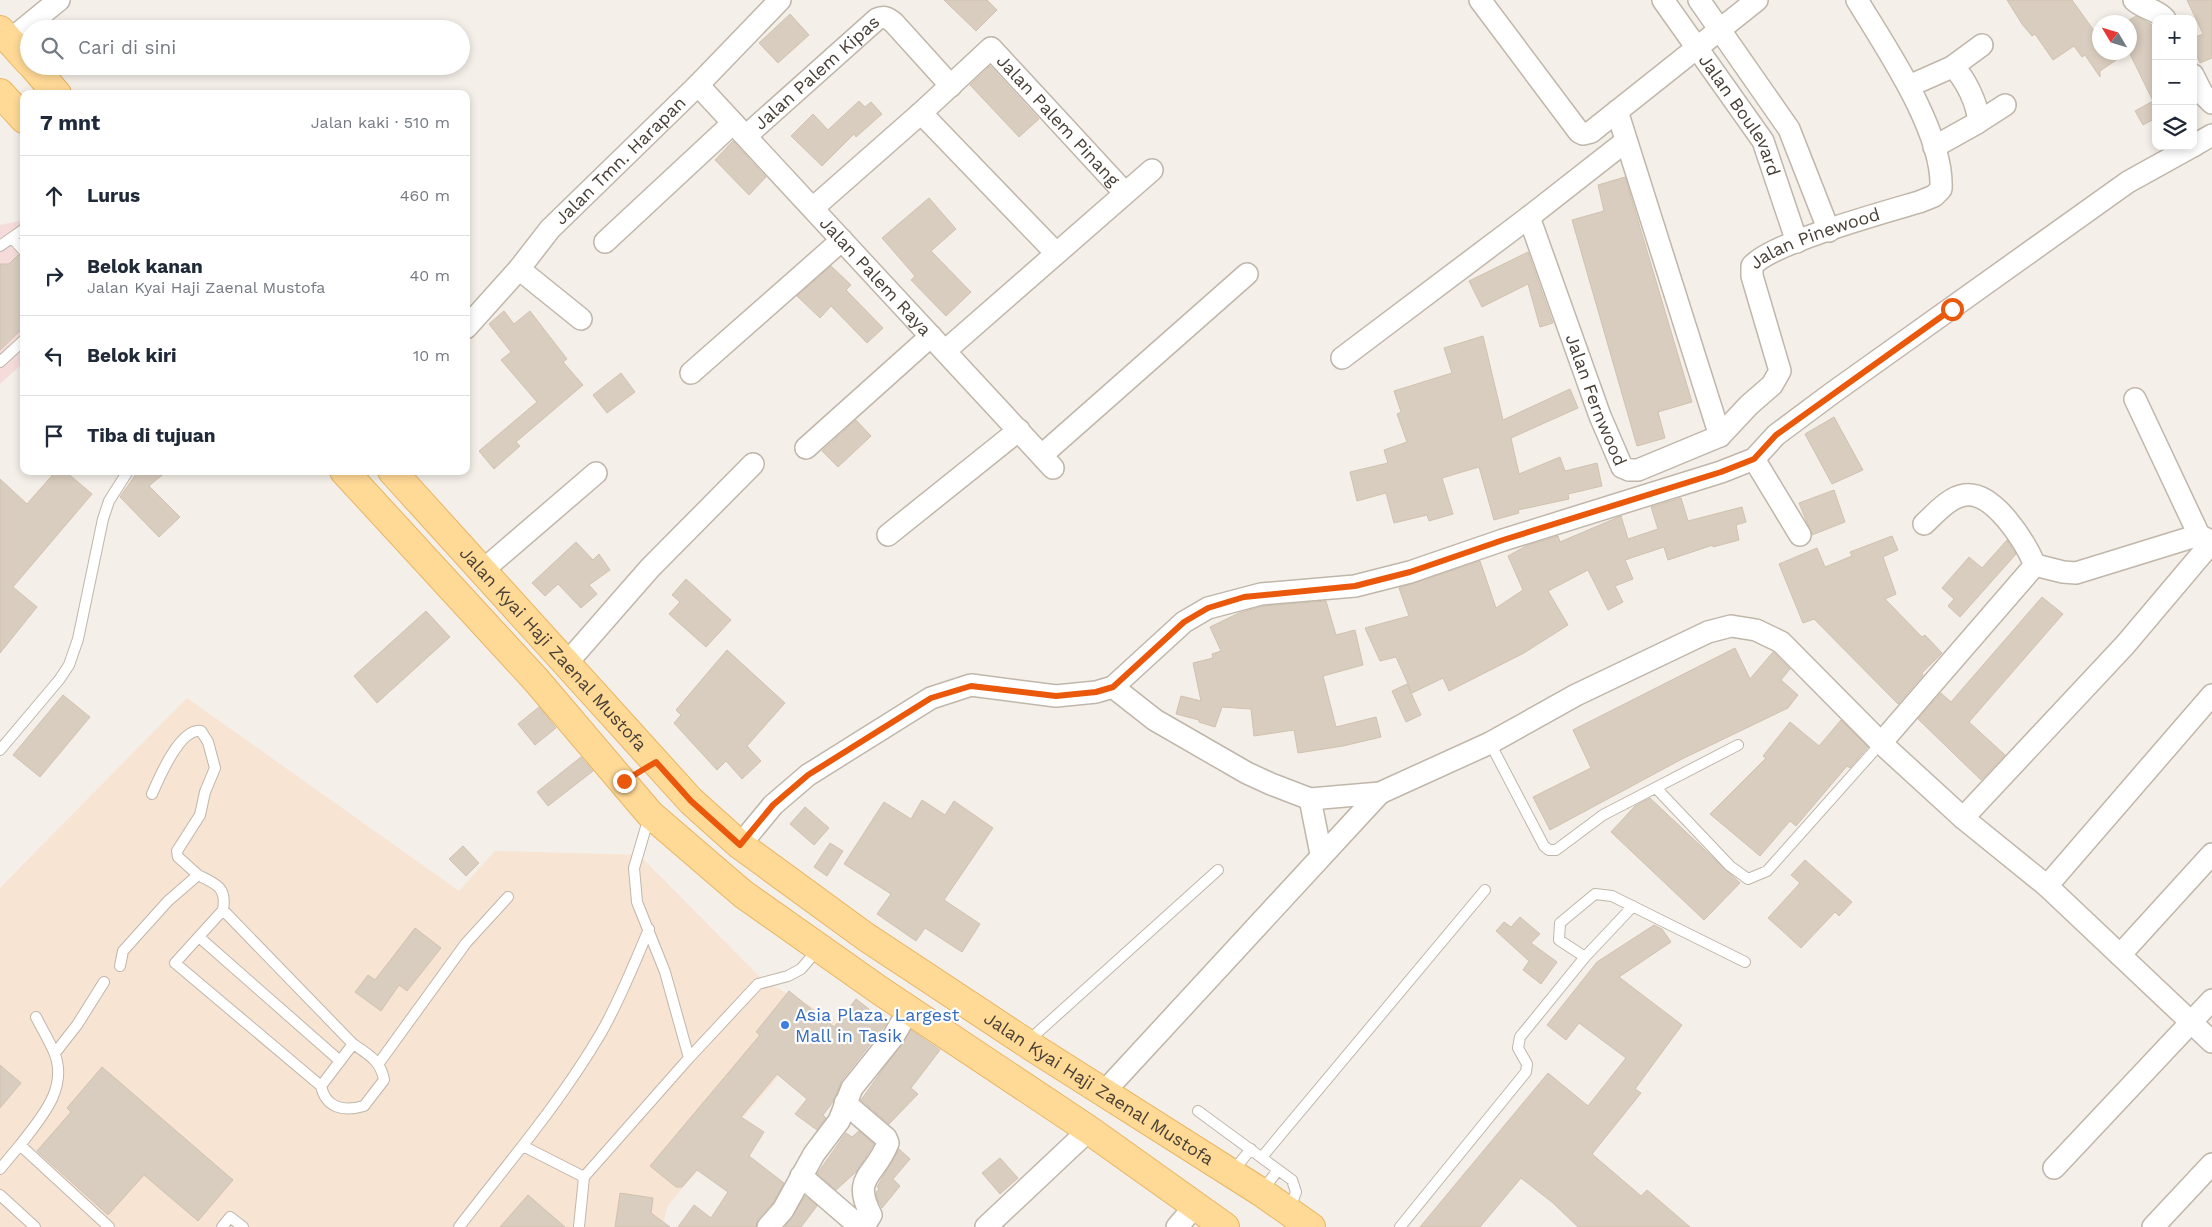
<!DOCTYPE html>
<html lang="id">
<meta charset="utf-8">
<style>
:root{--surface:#fff;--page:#f6f6f7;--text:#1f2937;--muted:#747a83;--line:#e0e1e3}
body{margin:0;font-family:"Work Sans",sans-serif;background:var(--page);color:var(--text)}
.controls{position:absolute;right:15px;top:15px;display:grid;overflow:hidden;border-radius:10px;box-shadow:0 2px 8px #0003}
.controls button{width:45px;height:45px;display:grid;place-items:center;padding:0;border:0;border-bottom:1px solid var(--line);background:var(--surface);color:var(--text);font:25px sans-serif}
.compass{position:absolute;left:2092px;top:15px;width:45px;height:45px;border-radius:50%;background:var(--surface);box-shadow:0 2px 8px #0003;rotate:308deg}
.stop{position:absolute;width:15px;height:15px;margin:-11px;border:4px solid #ea580c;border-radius:50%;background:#fff}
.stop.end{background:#ea580c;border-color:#fff;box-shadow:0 1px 5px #0008}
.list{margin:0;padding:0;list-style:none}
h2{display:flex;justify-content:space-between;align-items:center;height:65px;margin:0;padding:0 20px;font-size:21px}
h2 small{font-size:16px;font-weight:400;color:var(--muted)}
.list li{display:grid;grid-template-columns:32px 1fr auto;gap:15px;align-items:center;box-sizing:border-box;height:80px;padding:0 20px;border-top:1px solid var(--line)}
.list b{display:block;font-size:19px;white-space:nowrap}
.list p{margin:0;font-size:16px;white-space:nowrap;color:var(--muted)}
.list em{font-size:16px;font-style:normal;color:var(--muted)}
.icon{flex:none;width:28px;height:28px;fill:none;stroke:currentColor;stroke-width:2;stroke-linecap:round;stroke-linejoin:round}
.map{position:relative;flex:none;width:2212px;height:1227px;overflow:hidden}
.search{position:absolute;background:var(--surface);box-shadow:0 2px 8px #0003;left:20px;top:20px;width:450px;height:55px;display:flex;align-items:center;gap:12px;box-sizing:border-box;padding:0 18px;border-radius:28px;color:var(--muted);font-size:19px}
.panel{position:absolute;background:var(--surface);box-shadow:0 2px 8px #0003;left:20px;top:90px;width:450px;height:385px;border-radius:10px}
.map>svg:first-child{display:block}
.commercial{fill:#f7e4d2}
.medical{fill:#f5dcdb}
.building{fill:#d9cdbf;stroke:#d1c2af}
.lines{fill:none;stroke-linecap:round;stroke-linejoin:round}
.service-casing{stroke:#c0b6aa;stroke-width:12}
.minor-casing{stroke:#c0b6aa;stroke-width:24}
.primary-casing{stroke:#e8b562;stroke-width:30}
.service{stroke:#fff;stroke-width:10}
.minor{stroke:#fff;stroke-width:21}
.primary{stroke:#ffd996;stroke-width:28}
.route{stroke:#ea580c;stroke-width:6}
.shop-dot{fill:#3f7fe0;stroke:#fff;stroke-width:2}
.labels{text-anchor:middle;stroke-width:4.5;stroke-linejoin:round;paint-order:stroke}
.street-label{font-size:18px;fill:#483f36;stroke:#fff}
.shop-label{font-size:18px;fill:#366cbe;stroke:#fff;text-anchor:start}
</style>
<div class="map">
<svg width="2212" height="1227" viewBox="0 0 2212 1227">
<rect width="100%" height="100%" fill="#f4efe8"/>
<!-- commercial -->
<path class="commercial" d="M187,698L459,891L495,851L639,855L764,981L836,1020L811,1073L788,1065L668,1205L662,1227H0V888Z"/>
<!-- medical -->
<path class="medical" d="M24,220V362L0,384V225Z"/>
<!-- building -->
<path class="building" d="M944,0H987L997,10L976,31Z
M2007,0H2072L2100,39V52H2128L2100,71V77L2085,55L2082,57L2074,46L2053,60L2035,34L2032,36L2022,24Z
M2187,0H2212V58L2200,63L2193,47V38L2203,34Z
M790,14L809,35L778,63L759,43Z
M2136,16L2156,27V118L2143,125L2135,111L2153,101L2130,54V22H2126Z
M990,66L1039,119L1019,137L970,85Z
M859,101L865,107L871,102L882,114L856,137L854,134L822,166L791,136L813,114L828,130Z
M733,141L766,177L749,195L715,160Z
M1625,177L1692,402L1658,412L1665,438L1637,446L1572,220L1604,211L1598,185Z
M929,198L956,229L931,251L971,292L946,316L911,280L915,276L882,238Z
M1528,252L1553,323L1540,327L1528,284L1482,307L1469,281Z
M18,255L24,258V327L0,350V264H9Z
M831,266L851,285L846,290L883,328L867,343L831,306L820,318L797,296Z
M504,311L514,324L530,311L567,359L563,362L583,385L516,442L520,446L494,469L479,451L537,402L501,360L511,352L489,324Z
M1483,336L1503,420L1570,389L1578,408L1511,438L1519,474L1560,457L1565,471L1597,463L1602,486L1568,494L1569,499L1518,510L1519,513L1494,520L1479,467L1442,478L1453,514L1429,521L1427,515L1394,523L1386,493L1357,501L1350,472L1388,463L1384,450L1407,442L1397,414L1401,412L1394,391L1452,373L1444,348Z
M621,373L635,392L607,413L593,395Z
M1834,417L1863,470L1832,484L1805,434Z
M856,420L871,436L838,467L822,451Z
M56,471H65L92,494L13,587L37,607L0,653V479L27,504Z
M138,471H167L149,486L180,517L159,537L120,497Z
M1834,490L1845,522L1812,535L1799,503Z
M1681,498L1688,521L1742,507L1746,522L1736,525L1739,540L1713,547V545L1668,560L1664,547L1625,560L1633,579L1615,586L1623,602L1608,610L1588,570L1548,591L1568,625L1524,653L1449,691L1443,678L1412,693L1396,657L1380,661L1365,628L1409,616L1399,588L1480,561L1496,608L1523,590L1508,556L1528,545L1558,536L1560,542L1621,516L1628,539L1658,529L1651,507Z
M1892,536L1898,550L1883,557L1896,594L1885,599L1922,637L1925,635L1942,653L1922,673L1923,675L1898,704L1814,619L1803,623L1779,564L1817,548L1825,567L1852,556L1850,552Z
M2007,540L2016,554L1960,617L1948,606L1954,599L1942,588L1969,557L1982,568Z
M576,542L593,560L599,554L610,570L589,585L597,594L581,608L558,584L545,596L532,583Z
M686,579L731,620L706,647L669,614L680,602L672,595Z
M2042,597L2063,614L1969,722L2005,755L1981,780L1918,719L1941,693L1951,702Z
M1326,601L1336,635L1355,630L1363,665L1323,676L1336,727L1376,717L1381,737L1343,746L1298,753L1294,730L1254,736L1251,709L1222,707L1215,727L1199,722V720L1176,714L1181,696L1201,701L1193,663L1213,658L1212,654L1221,651L1210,627L1239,613L1263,606Z
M426,611L450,637L377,703L354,676Z
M1735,648L1750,679L1773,652L1790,669L1781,680L1798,695L1788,708L1682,759L1550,830L1533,797L1591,768L1573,730Z
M727,650L785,703L747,746L761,761L742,779L726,761L717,770L674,723L681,715L676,710Z
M1407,684L1421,715L1406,722L1392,691Z
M63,695L90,717L40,777L13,755Z
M539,707L556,728L535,745L518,724Z
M1841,720L1868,747L1850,768L1847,766L1796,826L1790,821L1760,856L1710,814L1766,758L1763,756L1790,722L1819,746Z
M581,757L593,771L548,806L537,792Z
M1650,798L1740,883L1704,920L1611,832L1635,806Z
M922,800L945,815L954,801L993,828L944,900L980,924L962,952L925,928L916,941L877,914L891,894L844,864L884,802L911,819Z
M805,807L829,828L814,845L790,824Z
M830,843L843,851L827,876L814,867Z
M463,846L479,863L466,876L449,859Z
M1805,860L1852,902L1839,916L1835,912L1801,948L1768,918L1800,883L1791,875Z
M1520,917L1540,934L1531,943L1557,962L1541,984L1523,970L1529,961L1496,931L1504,922L1511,927Z
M1654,925L1662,929L1671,942L1619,977L1682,1025L1635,1089L1641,1093L1592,1154L1641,1196L1647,1190L1690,1227H1578L1553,1203L1521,1178L1480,1227H1420L1548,1073L1588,1106L1626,1058L1579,1023L1566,1040L1547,1025L1597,962Z
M415,928L441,948L407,991L399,985L381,1011L355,992L368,975L375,980Z
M789,991L834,1027L856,999L887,1023L842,1080L833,1102L823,1115L826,1118L817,1130L795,1114L807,1099L777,1074L741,1117L764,1132L749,1156L784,1183L773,1203L758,1219L756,1227H678L694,1205L711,1218L728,1192L697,1170L682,1187H676L650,1166L760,1035L756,1032Z
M911,1030L940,1050L911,1088L918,1094L889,1124L861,1100Z
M0,1065L21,1083L0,1108Z
M102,1067L233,1180L198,1221L144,1175L108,1215L37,1151L71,1112L67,1108Z
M859,1131L874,1144L857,1171L836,1190L817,1174L846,1133L852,1137Z
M899,1149L910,1159L893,1179L900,1186L882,1208L877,1198L876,1192L879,1189L877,1187Z
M1000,1158L1018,1178L1000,1194L982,1173Z
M620,1193L653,1198L651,1213L670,1227H615Z
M528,1195L565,1227H500Z
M805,1196L817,1206L801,1227H785Z"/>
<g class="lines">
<!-- service casing -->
<g class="service-casing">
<path id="service" d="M12,238L24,251
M0,246L24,229
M0,362L24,340
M1490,743L1544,846L1549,850H1556L1603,815L1738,745
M0,750L59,680L69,665L78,639L103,519L109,501L128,471
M1656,788L1730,866L1748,879L1767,871L1881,743
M152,794C159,778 180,728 201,731L208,742L215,768L205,792L200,815L177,851L178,857L198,875
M649,817L634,868L637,902L665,972L689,1058
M223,910L353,1044L321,1086C326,1108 343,1112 364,1106L384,1080C381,1061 368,1054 353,1044
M199,937L340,1061
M1585,957L1633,906
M120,966L123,951L168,901L198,875C216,884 227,887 223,910L175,963L321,1086
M1027,1042L1218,870
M55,1053L77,1025L104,982
M379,1063L466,943L508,897
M1198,1111L1292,1180L1296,1192L1289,1211
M20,1145C41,1118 69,1088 54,1052C49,1040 42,1029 36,1017
M523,1146L584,1177
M1262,1157L1485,890
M0,1169L20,1145L109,1227
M1232,1172L1251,1149
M1262,1191L1278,1170
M0,1195L35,1227
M222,1227L230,1217L243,1227
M459,1227C508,1163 560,1103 601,1033C620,1000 634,964 649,929
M579,1227L584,1177L689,1058L758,984L788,976L801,969L819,948
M1400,1227L1526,1072L1527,1064L1518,1048L1520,1037L1585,957L1559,940L1560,923L1595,894L1612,896L1745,962"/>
</g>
<!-- minor casing -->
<g class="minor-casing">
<g id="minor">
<path d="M1480,0L1579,132L1583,134L1591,132L1757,0"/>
<path id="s1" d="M1663,0L1763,141L1797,242"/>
<path d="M1699,0L1789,129L1829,231"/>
<path d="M2134,0C2143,9 2157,9 2165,19"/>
<path d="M10,40L59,0"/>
<path d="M1952,67L1982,45"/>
<path d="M2193,75L2202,93L2212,103"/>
<path id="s2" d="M698,85L1053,468"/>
<path d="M1909,86L1952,67C1963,73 1982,111 1977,123L1934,147"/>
<path d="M1617,111L1720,436"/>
<path d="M921,113L1056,253"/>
<path d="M1977,123L2005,105"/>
<path id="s3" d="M746,136L877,19C885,16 888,18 894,23L951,86"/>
<path d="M2193,146L2212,135"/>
<path id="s4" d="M813,208L921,113L991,48L1125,193"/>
<path d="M1529,217L1626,141"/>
<path d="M605,242L733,123"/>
<path d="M519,269L581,319"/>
<path id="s5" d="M466,328L519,269L550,229L698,85L780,0"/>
<path d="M945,351L1152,170"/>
<path id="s6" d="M1342,358L1529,217L1600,416L1622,467L1629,470H1638L1720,436L1749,405L1772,385L1780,371L1752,276V266C1771,243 1885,212 1919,202L1934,196L1941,189C1944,132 1886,48 1857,0"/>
<path d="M691,373L842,240"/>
<path d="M2135,399L2199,535L2212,542"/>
<path d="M806,448L931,336"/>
<path d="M1042,455L1247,274"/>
<path d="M1754,459L1800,535"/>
<path d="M888,535L1019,430"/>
<path d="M2035,565L2063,572L2076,573L2199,535"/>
<path d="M482,571L596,473"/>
<path d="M566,664L650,568L753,464"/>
<path d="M1113,687L1155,720L1247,773L1271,784L1310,799L1380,793L1490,743L1576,695L1708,632L1731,626L1756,630L1781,642L1881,743L1963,818L2047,886L2212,1042"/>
<path d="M1881,743L2035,565C2025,542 1994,491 1965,495C1949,497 1935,514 1924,524"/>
<path d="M1310,799L1321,854"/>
<path d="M1963,818L2125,645L2212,542"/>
<path d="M740,845L773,805L808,775L931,698L971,685L1056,696L1096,692L1113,687L1184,622L1208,608L1261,594L1355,586L1410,572L1503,540L1721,472L1754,459L1776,435L1831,394L2128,182L2193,146"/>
<path d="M2047,886L2212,695"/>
<path d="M2120,955L2212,854"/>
<path d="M1104,1092L1380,793"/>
<path d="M2054,1168L2212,1000"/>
<path d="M801,1176L858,1225L866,1223L871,1215C851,1176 875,1177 888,1143L886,1138L845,1103"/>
<path d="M768,1227L783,1210L814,1154L839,1121L852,1088L893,1037L910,1008"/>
<path d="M986,1227L1089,1130"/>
<path d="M1177,1227L1195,1206"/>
<path d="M2153,1227L2212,1164"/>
</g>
</g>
<!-- primary casing -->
<g class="primary-casing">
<g id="primary">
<path d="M0,30L29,62"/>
<path d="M33,66L57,94"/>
<path d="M0,93L24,119"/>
<path d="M344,471L537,681L650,814L743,894L879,990L1089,1130L1225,1227"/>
<path id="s7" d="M392,471L691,801L740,845L866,937L1034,1048L1261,1192L1311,1227"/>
</g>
</g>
<!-- service -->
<use href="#service" class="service"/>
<!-- minor -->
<use href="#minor" class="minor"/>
<!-- primary -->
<use href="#primary" class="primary"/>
</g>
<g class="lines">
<!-- route -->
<path class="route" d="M624,781L656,762L691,801L740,845L773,805L808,775L931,698L971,686L1056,696L1096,692L1113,687L1184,622L1208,608L1244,597L1355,586L1410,572L1503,540L1721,472L1754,459L1776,435L1952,309"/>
</g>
<!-- markers -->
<circle class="shop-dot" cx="785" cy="1025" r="5"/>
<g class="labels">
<!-- street labels -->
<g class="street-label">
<text dy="6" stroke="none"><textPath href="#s3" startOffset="95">Jalan Palem Kipas</textPath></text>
<text dy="6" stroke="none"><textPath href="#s1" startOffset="139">Jalan Boulevard</textPath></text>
<text dy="6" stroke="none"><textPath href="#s4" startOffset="338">Jalan Palem Pinang</textPath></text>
<text dy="6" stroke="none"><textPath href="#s5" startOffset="228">Jalan Tmn. Harapan</textPath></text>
<text dy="6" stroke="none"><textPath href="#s6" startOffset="874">Jalan Pinewood</textPath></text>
<text dy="6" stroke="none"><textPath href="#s2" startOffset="261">Jalan Palem Raya</textPath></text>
<text dy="6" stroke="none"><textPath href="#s6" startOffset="429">Jalan Fernwood</textPath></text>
<text dy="6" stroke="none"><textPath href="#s7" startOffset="240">Jalan Kyai Haji Zaenal Mustofa</textPath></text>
<text dy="6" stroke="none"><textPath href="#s7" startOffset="945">Jalan Kyai Haji Zaenal Mustofa</textPath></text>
</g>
<!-- shop labels -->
<g class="shop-label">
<text x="795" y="1021">Asia Plaza. Largest<tspan x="795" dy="21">Mall in Tasik</tspan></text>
</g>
</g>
</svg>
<div class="controls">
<button>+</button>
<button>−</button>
<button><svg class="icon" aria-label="layers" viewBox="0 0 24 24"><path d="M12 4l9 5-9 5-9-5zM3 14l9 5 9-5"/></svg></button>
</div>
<svg class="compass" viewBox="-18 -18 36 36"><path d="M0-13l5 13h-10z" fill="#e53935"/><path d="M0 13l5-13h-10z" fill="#747a83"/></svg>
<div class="stop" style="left:1952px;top:309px"></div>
<div class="stop end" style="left:624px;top:781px"></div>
<div class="search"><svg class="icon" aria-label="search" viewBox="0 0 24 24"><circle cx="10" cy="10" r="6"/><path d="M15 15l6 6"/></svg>Cari di sini</div>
<section class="panel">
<h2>7 mnt<small>Jalan kaki · 510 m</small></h2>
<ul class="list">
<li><svg class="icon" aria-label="ahead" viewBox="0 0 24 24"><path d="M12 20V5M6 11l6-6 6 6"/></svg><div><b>Lurus</b></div><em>460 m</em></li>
<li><svg class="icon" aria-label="right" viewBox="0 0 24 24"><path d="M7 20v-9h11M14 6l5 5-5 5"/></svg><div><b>Belok kanan</b><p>Jalan Kyai Haji Zaenal Mustofa</p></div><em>40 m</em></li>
<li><svg class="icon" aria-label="left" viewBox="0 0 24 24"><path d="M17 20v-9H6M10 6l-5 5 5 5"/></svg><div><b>Belok kiri</b></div><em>10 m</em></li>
<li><svg class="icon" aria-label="arrive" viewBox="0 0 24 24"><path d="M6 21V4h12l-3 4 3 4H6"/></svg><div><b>Tiba di tujuan</b></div></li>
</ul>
</section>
</div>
